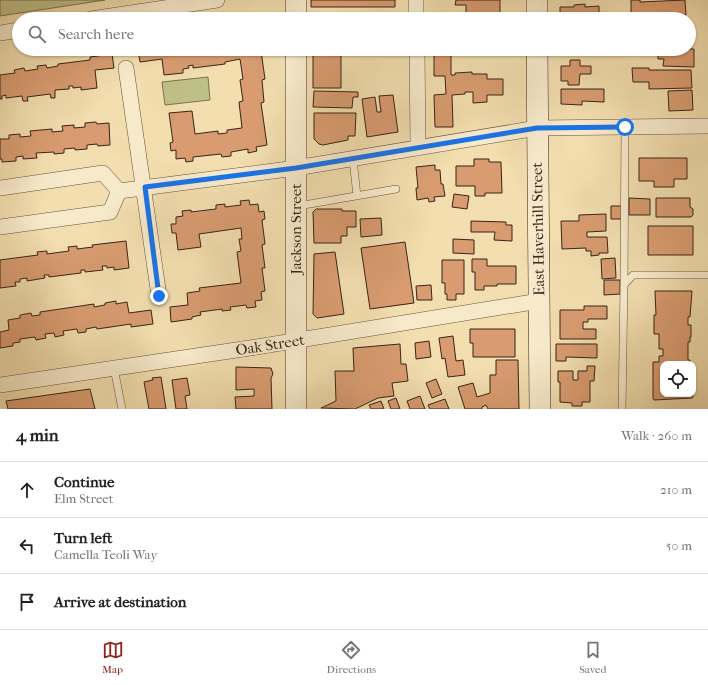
<!DOCTYPE html>
<meta charset="utf-8">
<style>
:root{--surface:#fff;--page:#f2f2f2;--text:#202124;--muted:#757577;--line:#e0e0e0;--accent:#8f2418}
body{margin:0;font-family:"IM FELL French Canon",serif;background:var(--page);color:var(--text)}
.controls{position:absolute;right:12px;bottom:12px;display:grid;overflow:hidden;border-radius:8px;box-shadow:0 1px 3px #0004}
.controls button{width:36px;height:36px;display:grid;place-items:center;padding:0;border:0;border-bottom:1px solid var(--line);background:var(--surface);color:var(--text);font:20px sans-serif}
.stop{position:absolute;width:12px;height:12px;margin:-9px;border:3px solid #1a73e8;border-radius:50%;background:#fff}
.stop.end{background:#1a73e8;border-color:#fff;box-shadow:0 1px 4px #0008}
.list{margin:0;padding:0;list-style:none}
h2{display:flex;justify-content:space-between;align-items:center;height:52px;margin:0;padding:0 16px;font-size:17px}
h2 small{font-size:13px;font-weight:400;color:var(--muted)}
.list li{display:grid;grid-template-columns:26px 1fr auto;gap:12px;align-items:center;box-sizing:border-box;height:56px;padding:0 16px;border-top:1px solid var(--line)}
.list b{display:block;font-size:15px;white-space:nowrap}
.list p{margin:0;font-size:13px;white-space:nowrap;color:var(--muted)}
.list em{font-size:13px;font-style:normal;color:var(--muted)}
.icon{flex:none;width:22px;height:22px;fill:none;stroke:currentColor;stroke-width:2;stroke-linecap:round;stroke-linejoin:round}
.map{position:relative;flex:none;width:708px;height:409px;overflow:hidden}
.search{position:absolute;background:var(--surface);box-shadow:0 1px 3px #0004;left:12px;right:12px;top:12px;height:44px;display:flex;align-items:center;gap:10px;box-sizing:border-box;padding:0 14px;border-radius:22px;color:var(--muted);font-size:15px}
.sheet{height:220px;background:var(--surface)}
nav{display:flex;justify-content:space-around;align-items:center;box-sizing:border-box;height:56px;border-top:1px solid var(--line);background:var(--surface);font-size:11px;color:var(--muted)}
nav a{display:grid;justify-items:center;gap:2px}
nav .on{color:var(--accent)}
.map>svg:first-child{display:block}
.green{fill:#bfc087;stroke:#7c7250}
.building{fill:#d89c70;stroke:#39231a}
.lines{fill:none;stroke-linecap:round;stroke-linejoin:round}
.lane-casing{stroke:#67523f;stroke-width:8}
.street-casing{stroke:#67523f;stroke-width:16}
.secondary-casing{stroke:#39231a;stroke-width:22}
.lane{stroke:#f7eacb;stroke-width:7}
.street{stroke:#f7eacb;stroke-width:15}
.secondary{stroke:#f7eacb;stroke-width:21}
.route{stroke:#1a73e8;stroke-width:5}
.labels{text-anchor:middle;stroke-width:4;stroke-linejoin:round;paint-order:stroke}
.street-label{font-size:15px;fill:#39231a;stroke:#f7eacb}
</style>
<div class="map">
<svg width="708" height="409" viewBox="0 0 708 409">
<rect width="100%" height="100%" fill="#f2deaf"/>
<filter id="stains"><feTurbulence type="fractalNoise" baseFrequency=".005" numOctaves="4"/><feColorMatrix values="0 0 0 0 .2 0 0 0 0 .09 0 0 0 0 .02 0 0 0 .5 -.17"/></filter>
<radialGradient id="worn" r=".72"><stop offset=".6" stop-color="#630" stop-opacity="0"/><stop offset="1" stop-color="#630" stop-opacity=".3"/></radialGradient>
<!-- green -->
<path class="green" d="M0,0H105L0,16Z
M208,77L210,100L165,105L162,82Z"/>
<!-- building -->
<path class="building" d="M311,0H395V7H311Z
M456,0H500V13H496V16L493,18H466V5H455Z
M631,0H640V2L685,0L686,15L663,16V13L631,14Z
M585,4V7L599,6V17L560,19V7H574V5Z
M617,16V19H601V17Z
M138,49H264V50L261,51L265,79L262,80L264,102L261,103L267,145L256,147L257,151L248,153V149L231,152V156L222,157L221,154L193,157V161L186,162L185,158L176,159V150L171,151L170,143L173,142L169,113L192,111L195,134L218,131V134L227,133V130L242,128L239,102L243,101L240,80L243,79L240,59L225,62V64L193,68V65L188,66L189,68L183,69V73L164,75L162,59L140,62Z
M434,49H451V75H455V73L472,72V74H487V79H503V95H487V102L473,103V92H465V94L452,95L453,127H435L434,95L446,94L445,76H434Z
M560,49H600V53L560,54Z
M658,49H694V67L663,66L664,59H658Z
M313,51H341V88H313Z
M112,54L114,68L95,70L97,88L81,90V87L73,88V86H69V89L55,90V98H51L50,94L27,97L28,101H23L22,96L6,98V95L2,96V99H0V75L15,73L14,70L24,68L25,71L38,69L37,66L46,65L47,68L58,66V64L90,60V57Z
M570,60H580V66H591V74H580L579,85H568V81H561V66H570Z
M632,68H649V70H691L692,88L649,89V82H633Z
M561,89H604V102L582,101V105L561,104Z
M692,90L693,110L669,111L668,91Z
M314,91L358,92V97H353L352,108L313,107Z
M393,95L398,132L367,137L362,99L375,97L377,112H381L379,96Z
M314,113H356L355,136H348V140L323,145L319,144L314,139Z
M96,122L97,124L109,123L110,145L98,146L97,144L87,145V149L75,150V148L64,149V153L54,154V152L36,153L37,158L23,159V156L16,157V161L2,162V159H0V139H9V135L20,134V137L31,136L30,131L52,129V132L63,131L62,126L74,125V128L85,127V123Z
M639,158H687V179H674V187H654V181H639Z
M474,159H489V162H501L502,193H485V196H475V186H456V166H474Z
M435,165V170H440L441,184H443L445,196L434,197L435,201L429,202L428,198L417,200L416,188H418L416,167Z
M454,194L469,196L467,209L452,207Z
M629,198L650,199V215H629Z
M656,198H690V207L693,209V215L691,217H656Z
M249,200L250,205L258,204L259,212L264,211L265,219L262,220L265,244L262,245L265,268H262L265,291L261,292L262,300L255,301L256,307L247,308L246,305L230,307L231,310L222,311V309L200,312L201,315L192,317V319L171,322L170,307L188,305L187,293L200,291L199,288L241,283L237,252L241,251L239,239H242L241,228L199,234L201,247L178,250L176,233H172L171,224H176V217L183,216L182,211L191,210V212L216,209V205L225,204V207L241,205L240,201Z
M611,206H623V219H611Z
M316,209H342V211H356V227H347V236H341V243H314L313,212Z
M606,214V231L587,232V237H607L608,253H599V255L591,256V251H586V248L562,249L561,221H579V215Z
M381,218L382,235L361,237L360,219Z
M471,221L506,222V225H512V241L494,240L495,232H471Z
M648,226H693V255H648Z
M453,239L474,240V254L453,253Z
M126,241L129,268L114,270V267L107,268V266H102L103,270L85,272V270H81V273L49,277V275H44L45,278L27,281V278L20,279V282H15L16,286L0,288V260L38,255L37,252L47,251V254L69,251L68,247L77,246V249L93,247L92,245Z
M405,242L414,303L370,309L361,248Z
M335,252L344,314L317,318L313,314L314,254Z
M615,258L616,278L602,279L601,259Z
M472,259H487V266H516V284H497V286H484V290H475V272H472Z
M442,260H464V294H456V300H447V294H445V283H442Z
M604,280H620V294L604,295Z
M431,285L432,300H417L416,286Z
M655,291H692L690,317H688V325H691V337H690V342H688V360H690V364H663V394H693V376V397L692,398L654,400L653,398V362H659V356H663V349H659V334H654V315H656Z
M116,301V304L127,302L129,313L151,310L153,324L131,327V324L97,329L96,327L86,329V332L78,333L77,329L63,331L64,335L55,337L54,333L45,334L46,338L36,340L35,337L20,339V342L13,343V346L0,348V332L9,330L8,320L20,318V315L31,313L32,316L40,315V312L94,304V307L105,305V303Z
M584,306H607V319H588V322H583V329H596V339H560V310H584Z
M470,329H515V357H473V343H470Z
M453,336L456,361L463,360L465,375L448,377L445,358L442,359L439,338Z
M429,341L431,357L416,359L415,343Z
M400,344L401,364H406L408,381L392,383L394,396L378,398L355,409L321,408L336,401L335,371H354L353,348Z
M556,344H597V358L566,357V361H556Z
M496,360H518L519,409H488L486,405L482,407V409H465L458,387L473,383L477,397L490,393V375H496Z
M587,366H595L594,381H590V402H582V406H572V403L560,402V382H558V371H573V380H578V371H587Z
M236,367L271,368L273,374L271,378L272,409H236L235,397L254,396V389L236,390Z
M161,377L166,409H149L144,382L153,380L152,378Z
M187,378L190,395L185,396L187,409H176L172,380Z
M436,379L442,394L432,398L426,383Z
M90,389L95,409H8L6,401Z
M420,396L425,409H410L407,401Z
M396,398L400,409H391L388,401Z
M445,399L449,409H430L428,405Z
M381,401L384,409H371L369,405Z"/>
<g class="lines">
<!-- lane casing -->
<g class="lane-casing">
<path id="lane" d="M353,159L357,196
M298,206L396,189
M624,285L625,127
M114,368L122,409
M622,409L624,285L633,275H708"/>
</g>
<!-- street casing -->
<g class="street-casing">
<path id="street" d="M416,0V19
M91,19L217,0
M0,33L19,30
M417,49L418,148
M126,68L159,296
M0,188L103,173L119,191
M119,191L296,168L537,128L708,126
M0,227L110,212L119,191
M0,385L250,348L539,301"/>
</g>
<!-- secondary casing -->
<g class="secondary-casing">
<path id="secondary" d="M296,0V19
M537,19V0
M537,49L540,409
M296,409V49"/>
</g>
<!-- lane -->
<use href="#lane" class="lane"/>
<!-- street -->
<use href="#street" class="street"/>
<!-- secondary -->
<use href="#secondary" class="secondary"/>
</g>
<g class="lines">
<!-- route -->
<path class="route" d="M159,296L145,187L296,168L537,128L625,127"/>
</g>
<g class="labels">
<!-- street labels -->
<g class="street-label">
<text transform="translate(296 229) rotate(-90)" y="5">Jackson Street</text>
<text transform="translate(538 229) rotate(-91)" y="5">East Haverhill Street</text>
<text transform="translate(270 345) rotate(-9)" y="5">Oak Street</text>
</g>
</g>
<rect width="100%" height="100%" filter="url(#stains)"/>
<rect width="100%" height="100%" fill="url(#worn)"/>
</svg>
<div class="controls">
<button><svg class="icon" aria-label="locate" viewBox="0 0 24 24"><circle cx="12" cy="12" r="6"/><path d="M12 2v4M12 18v4M2 12h4M18 12h4"/></svg></button>
</div>
<div class="stop" style="left:625px;top:127px"></div>
<div class="stop end" style="left:159px;top:296px"></div>
<div class="search"><svg class="icon" aria-label="search" viewBox="0 0 24 24"><circle cx="10" cy="10" r="6"/><path d="M15 15l6 6"/></svg>Search here</div>
</div>
<section class="sheet">
<h2>4 min<small>Walk · 260 m</small></h2>
<ul class="list">
<li><svg class="icon" aria-label="ahead" viewBox="0 0 24 24"><path d="M12 20V5M6 11l6-6 6 6"/></svg><div><b>Continue</b><p>Elm Street</p></div><em>210 m</em></li>
<li><svg class="icon" aria-label="left" viewBox="0 0 24 24"><path d="M17 20v-9H6M10 6l-5 5 5 5"/></svg><div><b>Turn left</b><p>Camella Teoli Way</p></div><em>50 m</em></li>
<li><svg class="icon" aria-label="arrive" viewBox="0 0 24 24"><path d="M6 21V4h12l-3 4 3 4H6"/></svg><div><b>Arrive at destination</b></div></li>
</ul>
</section>
<nav>
<a class="on"><svg class="icon" aria-label="map" viewBox="0 0 24 24"><path d="M3 6l6-2 6 2 6-2v14l-6 2-6-2-6 2zM9 4v14M15 6v14"/></svg>Map</a>
<a><svg class="icon" aria-label="directions" viewBox="0 0 24 24"><path d="M12 3l9 9-9 9-9-9zM9 14v-3h6M13 9l2 2-2 2"/></svg>Directions</a>
<a><svg class="icon" aria-label="saved" viewBox="0 0 24 24"><path d="M7 4h10v16l-5-4-5 4z"/></svg>Saved</a>
</nav>
